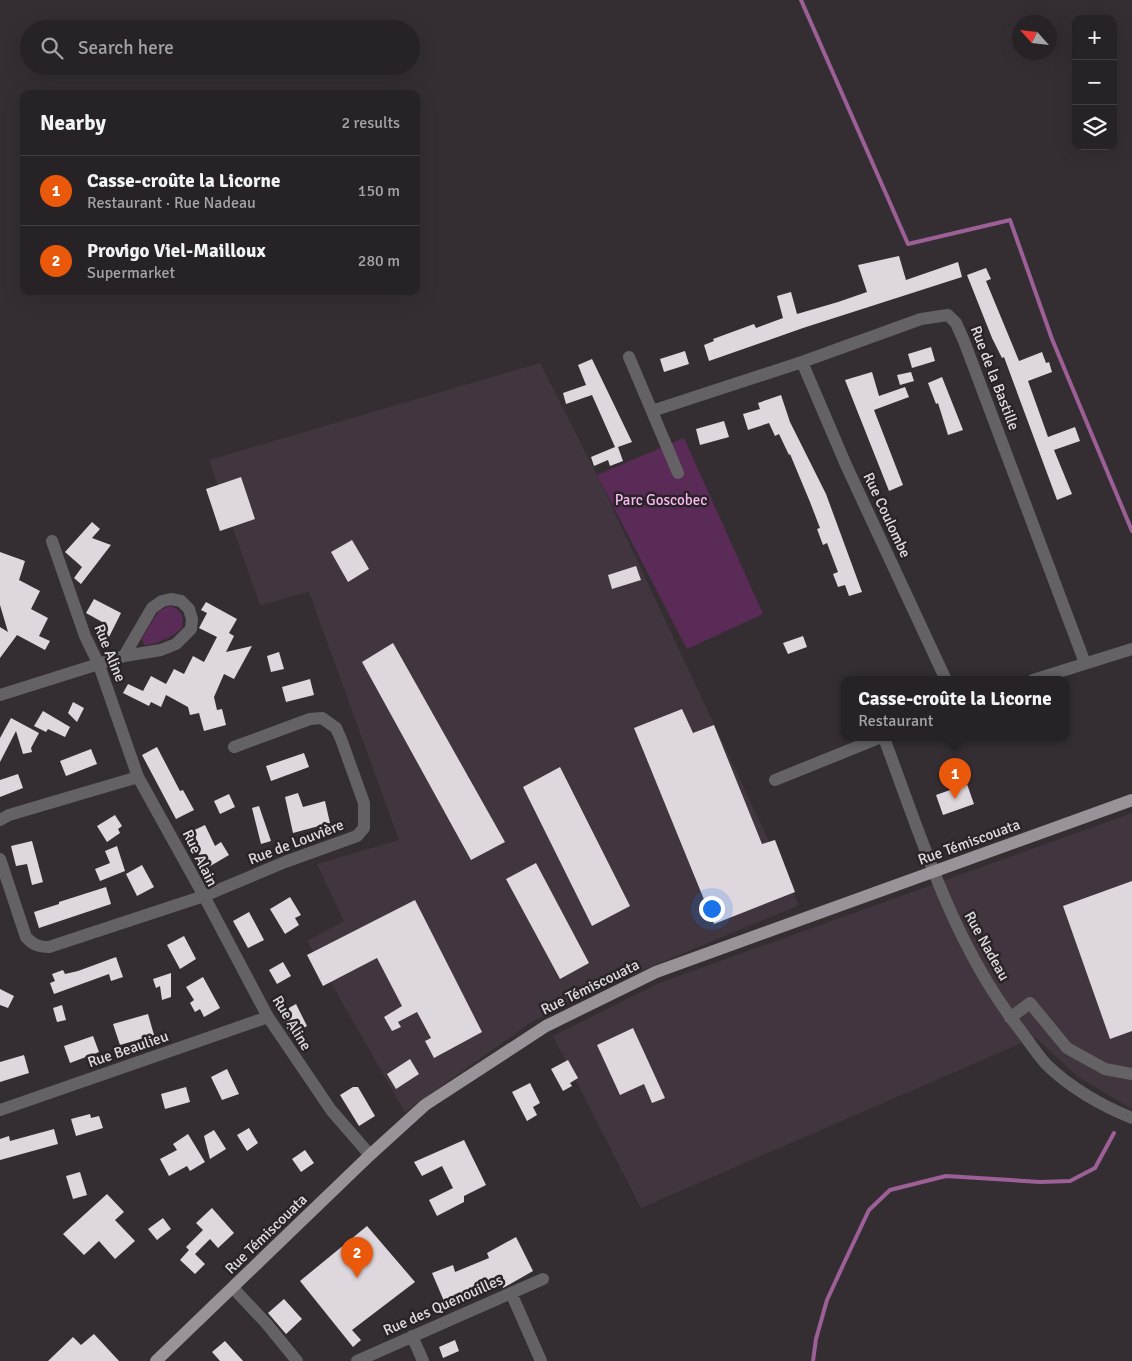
<!DOCTYPE html>
<meta charset="utf-8">
<style>
:root{--surface:#272226;--page:#2f2a2e;--text:#f1f3f6;--muted:#a4a4a7;--line:#433f43;--accent:#ea580c}
body{margin:0;font-family:Signika,sans-serif;background:var(--page);color:var(--text)}
.controls{position:absolute;right:15px;top:15px;display:grid;overflow:hidden;border-radius:10px;box-shadow:0 5px 20px #0002}
.controls button{width:45px;height:45px;display:grid;place-items:center;padding:0;border:0;border-bottom:1px solid var(--line);background:var(--surface);color:var(--text);font:25px sans-serif}
.compass{position:absolute;left:1012px;top:15px;width:45px;height:45px;border-radius:50%;background:var(--surface);box-shadow:0 5px 20px #0002;rotate:297deg}
.you{position:absolute;left:711px;top:908px;width:18px;height:18px;margin:-12px;border:4px solid #fff;border-radius:50%;background:#1a73e8;box-shadow:0 0 0 8px #1a73e833}
.badge{display:grid;place-items:center;width:32px;height:32px;border-radius:50%;background:var(--accent);color:#fff;font-size:16px;font-weight:700}
.pin{position:absolute;translate:-50% -41px;filter:drop-shadow(0 1px 2px #0008)}
.pin::after{content:'';position:absolute;top:26px;width:18px;height:15px;background:inherit;clip-path:polygon(0 0,100% 0,50% 100%)}
.popup{position:absolute;left:841px;top:676px;width:228px;height:65px;box-sizing:border-box;display:grid;place-content:center;border-radius:10px;background:var(--surface);filter:drop-shadow(0 1px 4px #0005);font-size:16px;white-space:nowrap;color:var(--muted)}
.popup b{font-size:19px;color:var(--text)}
.popup::after{content:'';position:absolute;left:50%;top:100%;margin-left:-10px;border:10px solid transparent;border-top-color:var(--surface)}
.list{margin:0;padding:0;list-style:none}
h2{display:flex;justify-content:space-between;align-items:center;height:65px;margin:0;padding:0 20px;font-size:21px}
h2 small{font-size:16px;font-weight:400;color:var(--muted)}
.list li{display:grid;grid-template-columns:32px 1fr auto;gap:15px;align-items:center;box-sizing:border-box;height:70px;padding:0 20px;border-top:1px solid var(--line)}
.list b{display:block;font-size:19px;white-space:nowrap}
.list p{margin:0;font-size:16px;white-space:nowrap;color:var(--muted)}
.list em{font-size:16px;font-style:normal;color:var(--muted)}
.icon{flex:none;width:28px;height:28px;fill:none;stroke:currentColor;stroke-width:2;stroke-linecap:round;stroke-linejoin:round}
.map{position:relative;flex:none;width:1132px;height:1361px;overflow:hidden}
.search{position:absolute;background:var(--surface);box-shadow:0 5px 20px #0002;left:20px;top:20px;width:400px;height:55px;display:flex;align-items:center;gap:12px;box-sizing:border-box;padding:0 18px;border-radius:28px;color:var(--muted);font-size:19px}
.panel{position:absolute;background:var(--surface);box-shadow:0 5px 20px #0002;left:20px;top:90px;width:400px;height:205px;border-radius:10px}
.map>svg:first-child{display:block}
.built{fill:#41363f}
.green{fill:#5a2b56}
.lines{fill:none;stroke-linecap:round;stroke-linejoin:round}
.stream{stroke:#9c6097;stroke-width:4}
.building{fill:#dfd7de}
.minor{stroke:#656265;stroke-width:12}
.major{stroke:#999399;stroke-width:12}
.labels{text-anchor:middle;stroke-width:5;stroke-linejoin:round;paint-order:stroke}
.street-label{font-size:15px;fill:#e0dcdf;stroke:#2a2429}
.park-label{font-size:15px;fill:#fbb8f4;stroke:#2a2429}
</style>
<div class="map">
<svg width="1132" height="1361" viewBox="0 0 1132 1361">
<rect width="100%" height="100%" fill="#342e33"/>
<!-- built -->
<path class="built" d="M540,363L597,475L799,905L588,993L530,1023L405,1112L307,941L344,921L317,864L399,840L309,592L260,605L209,460Z
M1132,813V1109L1077,1076L1035,1037L641,1208L553,1036L659,983Z"/>
<!-- green -->
<path class="green" d="M684,438L763,614L687,649L597,475Z
M169,606C180,608 185,616 182,627C177,635 154,646 144,645L142,638L159,611Z"/>
<g class="lines">
<!-- stream -->
<path class="stream" d="M801,0L908,244L1010,220L1052,339L1132,531
M813,1361L816,1339L827,1300L844,1263L869,1210L890,1190L946,1176L1040,1182L1070,1181L1095,1168L1114,1133"/>
</g>
<!-- building -->
<path class="building" d="M899,256L906,280L958,262L962,277L803,328L709,361L704,345L714,341L713,339L754,324L756,328L783,318L777,296L791,292L797,314L838,302L867,292L858,265Z
M986,268L991,279L986,281L1019,361L1042,352L1046,363L1049,362L1052,372L1028,381L1048,437L1075,427L1080,441L1054,450L1072,494L1057,500L1004,357L1002,358L992,338L967,275Z
M931,347L935,361L912,368L908,354Z
M685,351L689,364L664,372L660,359Z
M592,359L632,442L618,447L623,461L610,466L608,460L594,466L591,457L615,447L592,395L566,404L563,393L586,385L578,365Z
M872,372L879,396L905,387L909,397L874,410L903,485L889,491L845,380Z
M911,372L914,381L900,385L897,375Z
M942,377L963,430L948,435L938,403L936,404L928,383Z
M781,395L790,422L826,494L862,592L849,596L845,585L838,587L833,574L838,572L827,543L823,545L817,529L820,528L810,502L790,454L789,455L779,434L775,436L769,423L748,430L743,414L760,409L758,403Z
M724,421L729,437L700,445L696,429Z
M241,477L255,519L220,531L206,489Z
M92,522L100,529L92,538L111,545L81,584L74,578L82,567L65,552Z
M352,540L369,569L348,582L331,552Z
M0,552L25,561L19,580L40,591L31,609L48,618L39,636L50,641L45,650L17,635L0,658V627L8,632L0,605Z
M636,566L641,580L612,589L608,575Z
M94,599L121,613L106,643L97,639L104,623L86,613Z
M206,602L237,619L229,633L234,636L226,652L252,646L234,679L224,674L214,697L217,710L222,709L226,725L204,731L199,713L190,715L188,707L166,695L161,707L151,702L149,706L123,693L128,684L143,691L151,676L166,684L174,669L184,674L193,656L204,662L217,637L199,628L207,613L201,610Z
M803,636L807,647L788,654L783,643Z
M393,643L505,842L471,860L362,662Z
M279,652L284,669L271,672L267,656Z
M310,679L314,695L286,702L282,687Z
M73,702L84,708L77,722L68,713Z
M682,709L693,733L714,725L762,844L775,840L795,892L714,924L634,728Z
M43,711L70,727L65,737L48,729L46,732L34,726Z
M11,718L39,733L31,748L32,752L23,754L16,731L0,762V738Z
M157,747L180,791L183,790L194,810L176,819L142,755Z
M91,749L97,764L66,776L60,761Z
M304,753L309,767L271,781L266,766Z
M560,767L630,906L592,926L523,787Z
M18,774L23,788L0,797V780Z
M967,784L974,804L943,815L936,795Z
M298,793L303,807L325,801L330,823L293,833L285,797Z
M229,794L235,807L220,814L214,801Z
M259,806L271,841L261,844L252,808Z
M115,815L122,826L118,829L120,833L107,842L97,826Z
M205,825L215,846L221,842L229,855L207,868L186,834Z
M32,841L43,882L32,885L27,864L16,866L11,846Z
M117,846L125,871L100,881L95,869L110,863L105,851Z
M536,863L589,963L560,979L506,879Z
M142,865L154,887L137,896L126,874Z
M1132,881V1031L1110,1039L1063,906Z
M106,887L111,904L39,928L34,912L59,904V902Z
M290,897L301,915L295,918L299,925L285,934L270,909Z
M415,900L482,1032L434,1058L425,1041L431,1038L417,1012L398,1022L401,1027L392,1031L384,1017L402,1006L377,958L323,986L307,955Z
M249,912L264,940L248,948L233,921Z
M184,936L196,959L180,969L167,945Z
M116,957L123,977L111,981L109,974L54,994L50,983L55,981L52,974L63,970L65,974L78,971Z
M283,962L291,976L277,984L269,970Z
M171,973V997L162,1000L160,986L156,988L153,979Z
M203,977L220,1008L204,1017L200,1009L195,1012L190,1003L194,1000L186,987Z
M0,989L14,996L8,1008L0,1005Z
M296,1004L307,1026L290,1034L280,1013Z
M62,1005L66,1020L57,1022L53,1008Z
M148,1014L154,1035L120,1045L113,1024Z
M633,1028L665,1098L652,1103L644,1084L620,1095L597,1045Z
M93,1036L99,1052L70,1063L64,1046Z
M24,1055L29,1073L0,1082V1062Z
M410,1059L419,1074L396,1089L387,1074Z
M568,1060L578,1078L570,1083L572,1086L563,1091L551,1069Z
M227,1069L239,1094L222,1100L211,1077Z
M530,1083L540,1103L533,1107L537,1115L527,1121L512,1092Z
M186,1087L190,1102L165,1109L161,1094Z
M353,1087H358L375,1116L359,1126L340,1095Z
M90,1114L91,1118L99,1116L103,1128L76,1136L71,1119Z
M249,1128L258,1143L247,1151L237,1135Z
M54,1129L58,1144L0,1160V1139L9,1136L10,1141Z
M214,1130L226,1149L210,1159L204,1136Z
M188,1134L205,1162L190,1171L187,1166L169,1176L160,1159L177,1150L173,1144Z
M464,1140L486,1185L464,1196V1202L437,1216L429,1200L453,1188L442,1166L422,1176L414,1162Z
M305,1150L314,1163L301,1172L292,1159Z
M80,1172L87,1195L73,1199L66,1176Z
M107,1194L124,1212L115,1220L135,1241L115,1259L99,1241L84,1255L63,1234Z
M212,1208L234,1233L218,1248L210,1239L195,1254L205,1264L195,1274L180,1260L189,1250L186,1247L203,1230L196,1223Z
M163,1218L171,1229L157,1240L148,1229Z
M367,1226L415,1282L352,1330L361,1340L353,1347L300,1281Z
M516,1237L533,1271L503,1288L502,1285L447,1308L432,1273L453,1265L455,1272L489,1258L487,1253Z
M284,1299L302,1319L286,1334L268,1313Z
M94,1334L119,1361H48L73,1337L81,1345Z
M455,1340L459,1351L443,1358L439,1347Z
M225,1341L243,1361H220L212,1352Z"/>
<g class="lines">
<!-- minor -->
<path class="minor" d="M629,357L678,473
M802,362L846,465L946,680
M652,411L802,362L921,319L948,315L956,323L964,341L1085,663
M1033,680L1132,649
M0,695L124,656L161,650L176,644L191,629L192,619L189,609L181,601L171,599L162,601L152,608L124,656
M884,738C922,839 953,945 1021,1031C1029,1042 1037,1054 1046,1064C1069,1087 1102,1106 1132,1118
M234,747L310,719L322,718L336,728L341,739L364,803V828L357,836L285,862L204,896L268,1017L331,1110L370,1155
M775,780L879,738
M0,820L9,815L138,777
M0,859L26,937C33,945 39,947 49,947L204,896L138,777L99,665L85,636L52,541
M1010,1018L1030,1003L1067,1048L1105,1069L1132,1074
M0,1110L268,1017
M233,1288L266,1323L297,1361
M511,1293L541,1361
M412,1336L423,1361
M357,1361L543,1279"/>
<!-- major -->
<path class="major" d="M156,1361L370,1155L425,1105L546,1026L656,972L1132,800"/>
</g>
<g class="labels">
<!-- street labels -->
<g class="street-label">
<text transform="translate(995 378) rotate(69)" y="5">Rue de la Bastille</text>
<text transform="translate(887 515) rotate(65)" y="5">Rue Coulombe</text>
<text transform="translate(110 653) rotate(68)" y="5">Rue Aline</text>
<text transform="translate(296 842) rotate(-21)" y="5">Rue de Louvière</text>
<text transform="translate(969 842) rotate(-20)" y="5">Rue Témiscouata</text>
<text transform="translate(200 858) rotate(64)" y="5">Rue Alain</text>
<text transform="translate(987 946) rotate(61)" y="5">Rue Nadeau</text>
<text transform="translate(590 987) rotate(-26)" y="5">Rue Témiscouata</text>
<text transform="translate(292 1023) rotate(59)" y="5">Rue Aline</text>
<text transform="translate(128 1049) rotate(-19)" y="5">Rue Beaulieu</text>
<text transform="translate(266 1234) rotate(-44)" y="5">Rue Témiscouata</text>
<text transform="translate(443 1305) rotate(-24)" y="5">Rue des Quenouilles</text>
</g>
<!-- park labels -->
<g class="park-label">
<text x="661" y="505">Parc Goscobec</text>
</g>
</g>
</svg>
<div class="controls">
<button>+</button>
<button>−</button>
<button><svg class="icon" aria-label="layers" viewBox="0 0 24 24"><path d="M12 4l9 5-9 5-9-5zM3 14l9 5 9-5"/></svg></button>
</div>
<svg class="compass" viewBox="-18 -18 36 36"><path d="M0-13l5 13h-10z" fill="#e53935"/><path d="M0 13l5-13h-10z" fill="#a4a4a7"/></svg>
<div class="you"></div>
<div class="pin badge" style="left:955px;top:799px">1</div>
<div class="popup"><b>Casse-croûte la Licorne</b>Restaurant</div>
<div class="pin badge" style="left:357px;top:1278px">2</div>
<div class="search"><svg class="icon" aria-label="search" viewBox="0 0 24 24"><circle cx="10" cy="10" r="6"/><path d="M15 15l6 6"/></svg>Search here</div>
<section class="panel">
<h2>Nearby<small>2 results</small></h2>
<ul class="list">
<li><span class="badge">1</span><div><b>Casse-croûte la Licorne</b><p>Restaurant · Rue Nadeau</p></div><em>150 m</em></li>
<li><span class="badge">2</span><div><b>Provigo Viel-Mailloux</b><p>Supermarket</p></div><em>280 m</em></li>
</ul>
</section>
</div>
